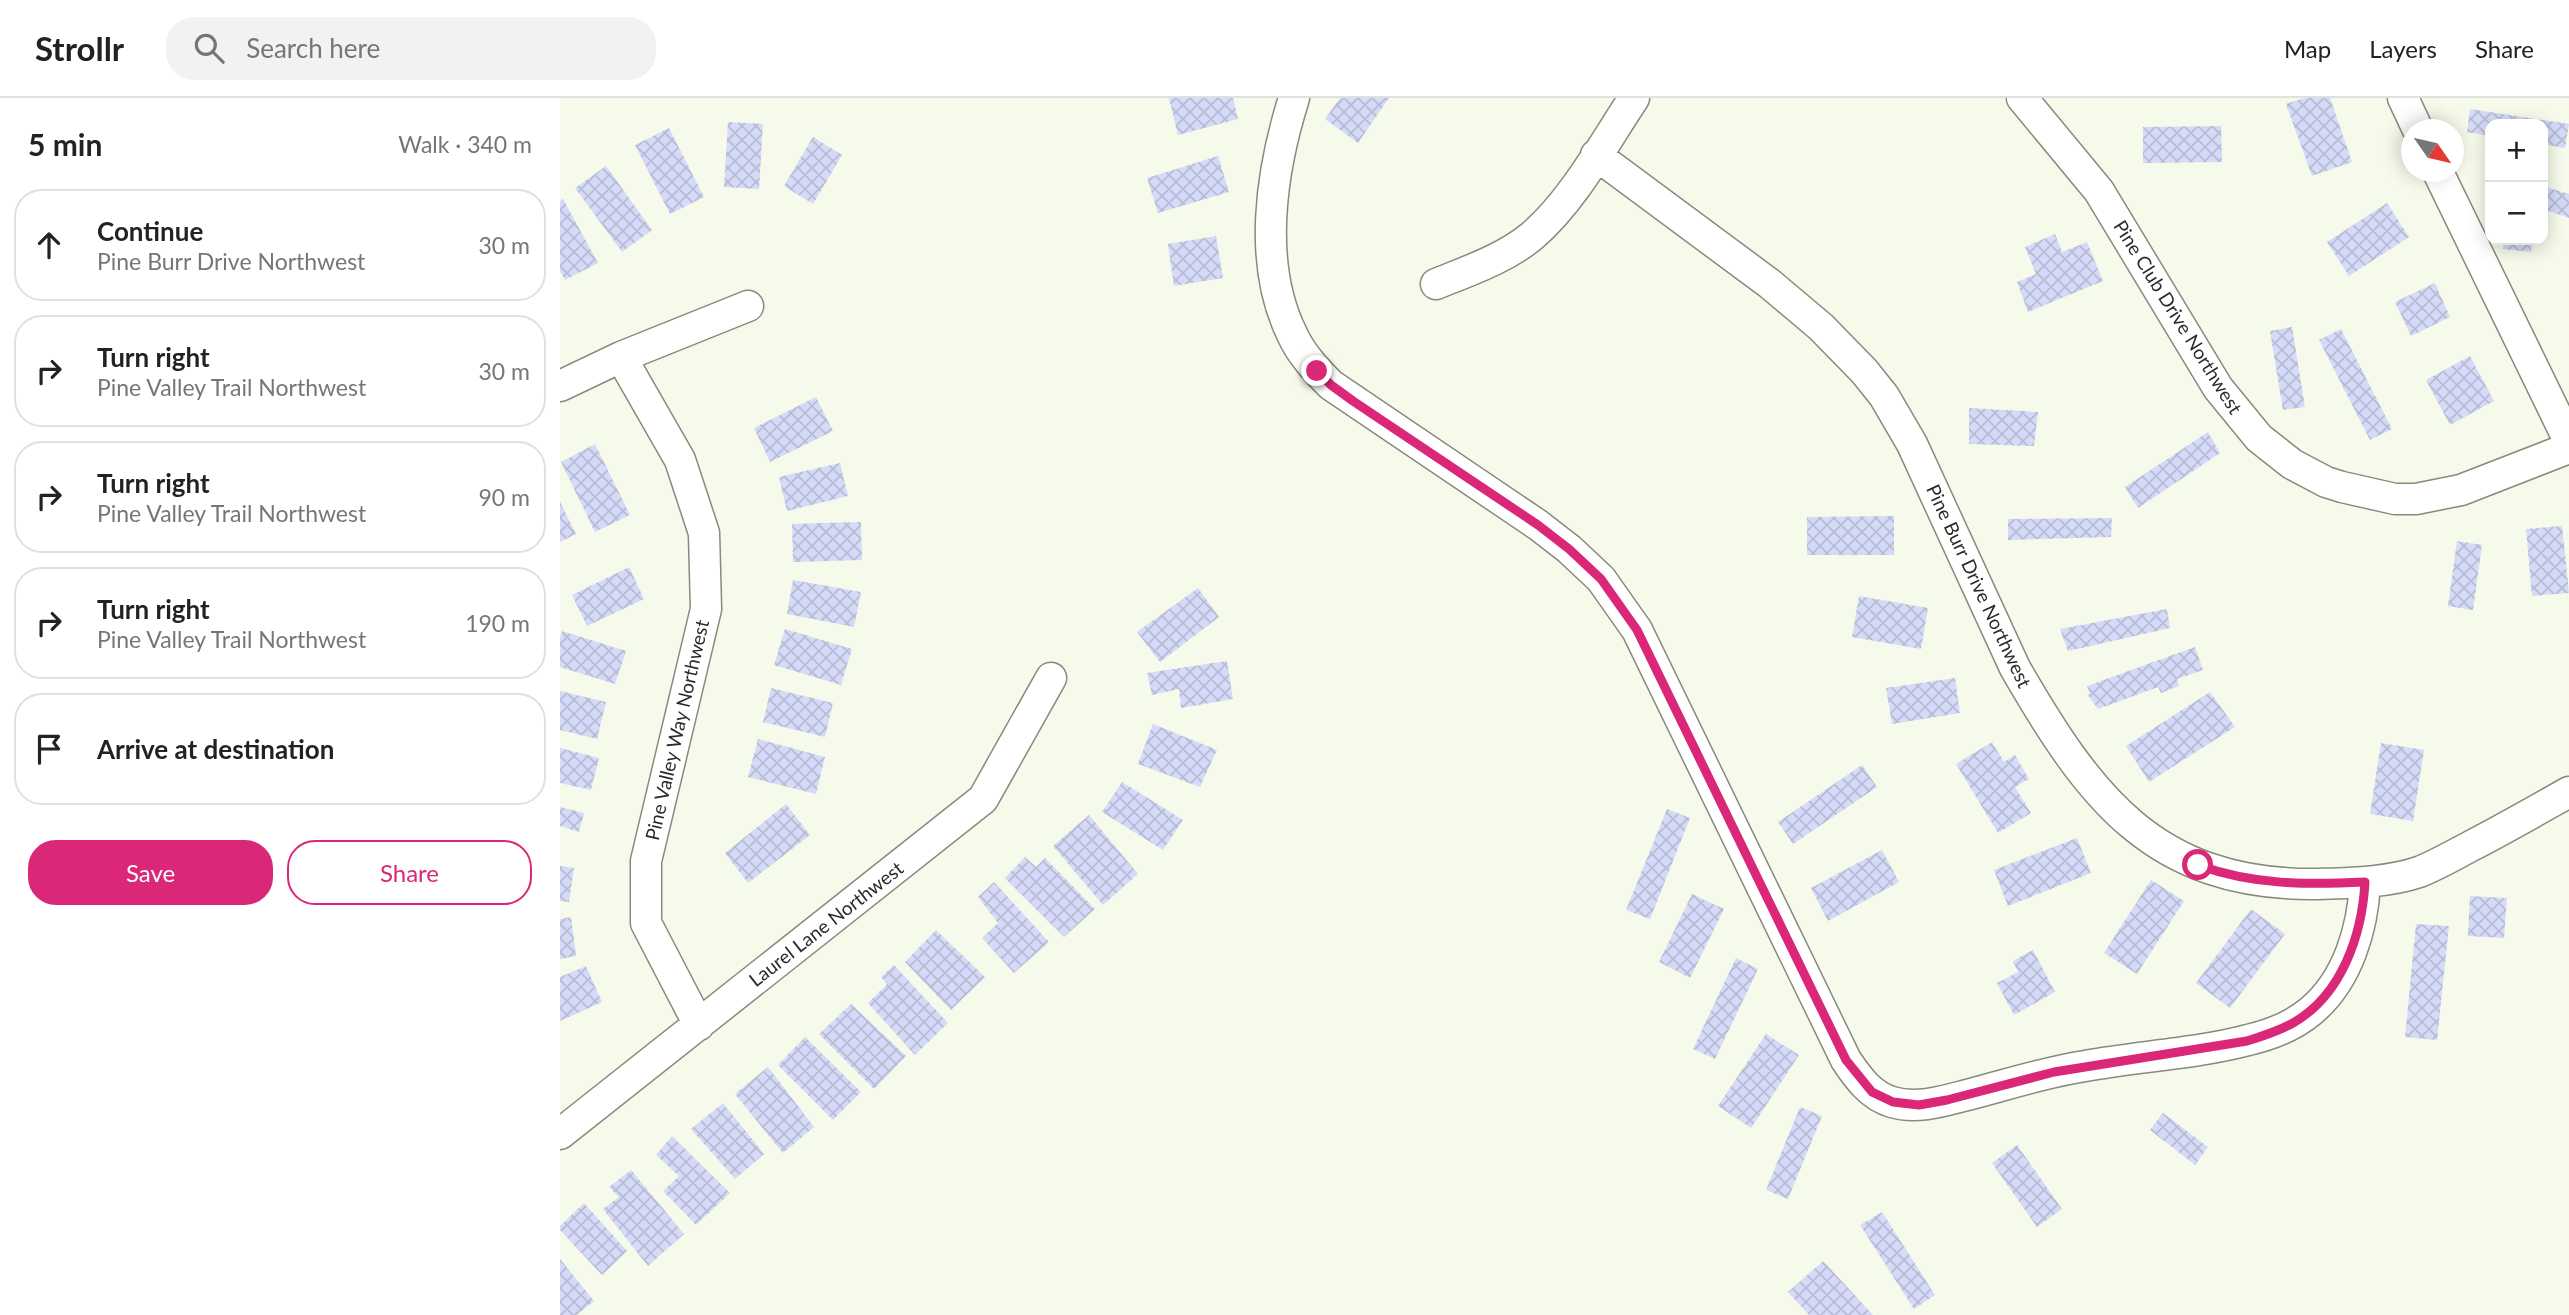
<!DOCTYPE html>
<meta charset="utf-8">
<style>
:root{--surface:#fff;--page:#f2f2f2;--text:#222;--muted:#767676;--line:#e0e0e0;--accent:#db2777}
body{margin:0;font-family:Lato,sans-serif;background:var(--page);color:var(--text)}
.controls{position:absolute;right:21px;top:21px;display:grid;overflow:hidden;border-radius:14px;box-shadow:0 4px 18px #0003}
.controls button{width:63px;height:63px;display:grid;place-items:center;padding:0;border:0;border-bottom:2px solid var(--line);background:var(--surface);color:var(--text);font:35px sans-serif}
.compass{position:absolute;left:1841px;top:21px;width:63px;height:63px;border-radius:50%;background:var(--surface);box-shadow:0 4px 18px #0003;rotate:124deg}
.stop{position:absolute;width:21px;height:21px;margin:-16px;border:5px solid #db2777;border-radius:50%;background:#fff}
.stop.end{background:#db2777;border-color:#fff;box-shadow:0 2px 7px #0008}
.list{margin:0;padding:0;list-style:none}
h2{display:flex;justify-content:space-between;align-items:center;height:91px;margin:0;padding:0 28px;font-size:30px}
h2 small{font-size:23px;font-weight:400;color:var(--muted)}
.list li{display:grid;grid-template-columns:46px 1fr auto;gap:21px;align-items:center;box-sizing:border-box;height:112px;margin:0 14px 14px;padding:0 14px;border:2px solid var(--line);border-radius:28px}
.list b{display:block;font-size:26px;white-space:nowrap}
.list p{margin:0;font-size:23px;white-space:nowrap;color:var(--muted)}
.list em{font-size:23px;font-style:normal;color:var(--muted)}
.actions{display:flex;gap:14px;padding:21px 28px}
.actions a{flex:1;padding:16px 0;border:2px solid var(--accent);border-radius:28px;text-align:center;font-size:24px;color:var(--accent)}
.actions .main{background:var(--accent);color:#fff}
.icon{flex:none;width:38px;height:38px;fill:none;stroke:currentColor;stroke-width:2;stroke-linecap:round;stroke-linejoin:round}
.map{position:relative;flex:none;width:2009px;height:1217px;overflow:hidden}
header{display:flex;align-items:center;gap:42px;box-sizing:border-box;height:98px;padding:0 35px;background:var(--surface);border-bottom:2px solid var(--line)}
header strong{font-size:33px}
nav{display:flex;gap:38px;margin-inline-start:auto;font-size:24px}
.search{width:490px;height:63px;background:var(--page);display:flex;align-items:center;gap:18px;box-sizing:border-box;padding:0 24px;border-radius:28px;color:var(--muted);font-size:26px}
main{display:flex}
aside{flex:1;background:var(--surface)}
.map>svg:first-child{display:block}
.building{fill:url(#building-cross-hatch)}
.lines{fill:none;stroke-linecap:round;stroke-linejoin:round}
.minor-casing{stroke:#878b7c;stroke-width:33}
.minor{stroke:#fff;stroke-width:30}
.route{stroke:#db2777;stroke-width:9}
.labels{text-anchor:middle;stroke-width:7;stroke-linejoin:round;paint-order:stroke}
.street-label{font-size:19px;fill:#2a2b26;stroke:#fff}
</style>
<header>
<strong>Strollr</strong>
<div class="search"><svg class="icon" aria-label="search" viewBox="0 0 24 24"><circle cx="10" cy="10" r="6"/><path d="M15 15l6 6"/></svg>Search here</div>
<nav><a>Map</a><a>Layers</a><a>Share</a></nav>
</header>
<main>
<aside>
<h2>5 min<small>Walk · 340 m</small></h2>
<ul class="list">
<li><svg class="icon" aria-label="ahead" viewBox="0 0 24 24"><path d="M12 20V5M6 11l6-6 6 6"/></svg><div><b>Continue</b><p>Pine Burr Drive Northwest</p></div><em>30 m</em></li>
<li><svg class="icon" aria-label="right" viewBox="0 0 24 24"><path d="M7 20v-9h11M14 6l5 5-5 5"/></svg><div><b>Turn right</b><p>Pine Valley Trail Northwest</p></div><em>30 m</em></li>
<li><svg class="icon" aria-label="right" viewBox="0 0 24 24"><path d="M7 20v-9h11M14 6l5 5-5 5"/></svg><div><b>Turn right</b><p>Pine Valley Trail Northwest</p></div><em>90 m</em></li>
<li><svg class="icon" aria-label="right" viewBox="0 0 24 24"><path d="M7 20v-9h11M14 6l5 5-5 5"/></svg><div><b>Turn right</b><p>Pine Valley Trail Northwest</p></div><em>190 m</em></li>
<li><svg class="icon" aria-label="arrive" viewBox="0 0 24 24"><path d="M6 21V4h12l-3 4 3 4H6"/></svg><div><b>Arrive at destination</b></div></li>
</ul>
<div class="actions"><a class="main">Save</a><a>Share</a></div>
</aside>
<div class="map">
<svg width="2009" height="1217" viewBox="0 0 2009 1217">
<defs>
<pattern id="building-cross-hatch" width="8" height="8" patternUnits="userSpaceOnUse" patternTransform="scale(1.75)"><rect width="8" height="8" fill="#d5daf8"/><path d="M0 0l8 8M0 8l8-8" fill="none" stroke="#b7bbd4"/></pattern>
</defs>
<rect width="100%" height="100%" fill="#f6faea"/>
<!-- building -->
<path class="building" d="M609,0H673L678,21L618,37Z
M780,0H829L798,45L765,21Z
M1744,0H1770L1792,64L1752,78L1726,6Z
M1910,11L2009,26L2005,50L1983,46V26H1930V38L1907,34Z
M168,24L203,26L199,91L164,89Z
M1661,28L1662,64L1583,65V29Z
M109,30L144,99L110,116L75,47Z
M253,39L282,57L253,106L224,88Z
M658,58L669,94L598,115L587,80Z
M46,68L92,132L62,154L15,90Z
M1983,88L2009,96V120L1983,111Z
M3,101L38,165L5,182L0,173V103Z
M1827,105L1849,139L1789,178L1767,144Z
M1495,136L1502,154L1527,144L1543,183L1468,214L1457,184L1476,176L1465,149Z
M656,138L663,180L614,188L608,146Z
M1944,142H1973L1971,154L1943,151Z
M1875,185L1890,219L1851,238L1835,204Z
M1732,229L1745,309L1723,312L1710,233Z
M1781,231L1832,331L1810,342L1759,242Z
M1910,258L1934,303L1890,327L1866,282Z
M256,299L273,333L210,364L194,330Z
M1409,310L1478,314L1474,348L1409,346Z
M1648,334L1660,355L1578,410L1565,389Z
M35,346L70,417L35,434L1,364Z
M280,365L288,398L227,413L219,379Z
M0,404L16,436L0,444Z
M1334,418V457H1247V419Z
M1552,420L1551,439L1448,442V421Z
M301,424L302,462L233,464L232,426Z
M2002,428L2009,495L1972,498L1966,431Z
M1897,443L1922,447L1913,512L1888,508Z
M69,469L84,501L27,528L12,497Z
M233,482L301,494L294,529L227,516Z
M638,490L659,519L600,564L577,534Z
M1299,498L1368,510L1361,551L1292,539Z
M1607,511L1610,530L1508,553L1500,531Z
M225,531L292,551L281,587L214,567Z
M2,533L66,553L55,586L0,569V540Z
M1635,549L1643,572L1617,581L1619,588L1601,595L1598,589L1538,611L1527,596H1530L1527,588Z
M667,563L673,601L621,610L619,591L592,597L587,575Z
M1395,580L1400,615L1332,626L1326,590Z
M211,590L273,605L265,639L203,624Z
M0,593L46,604L37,641L0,632Z
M1650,594L1675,629L1589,684L1566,648Z
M593,626L657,652L640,689L578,666Z
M198,641L265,659L256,696L188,679Z
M1432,644L1444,664L1455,657L1469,681L1455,689L1471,715L1438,735L1396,666Z
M1821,645L1864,652L1853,723L1810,716Z
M0,650L39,660L31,692L0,685Z
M1302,667L1317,689L1233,746L1218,724Z
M562,684L623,722L603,752L542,714Z
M226,706L250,737L188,785L165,755Z
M0,709L24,715L19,734L0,728Z
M1107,711L1130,720L1090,821L1066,812Z
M529,717L578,776L543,807L493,748Z
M1517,740L1531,775L1448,808L1434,772Z
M1322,752L1339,784L1268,823L1251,790Z
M465,759L476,769L485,760L535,811L504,839L445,780Z
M0,768L14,770L9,804L0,803Z
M1591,782L1624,803L1577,876L1544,855Z
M434,784L489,844L454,875L422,840L438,825L418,799Z
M1132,796L1164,811L1130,880L1099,864Z
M1910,798L1947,800L1944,840L1908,838Z
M1691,811L1725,836L1670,910L1636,885Z
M11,819L16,858L0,861V821Z
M1856,826L1889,828L1877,942L1845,939Z
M376,832L425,879L391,912L345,864Z
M1473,852L1495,894L1454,917L1437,885L1458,874L1453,863Z
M1176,860L1198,871L1155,961L1133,951Z
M334,867L388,925L355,957L308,905L327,886L321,879Z
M26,868L42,904L0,923V879Z
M291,906L346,958L314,991L259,936Z
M1206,936L1239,957L1191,1030L1158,1008Z
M245,939L301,994L273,1022L218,967Z
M208,969L254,1029L223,1055L175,996Z
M163,1005L204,1056L175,1081L131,1031Z
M1240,1009L1262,1018L1228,1101L1206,1092Z
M1603,1015L1648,1049L1635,1067L1590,1032Z
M112,1038L170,1095L136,1127L103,1093L119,1078L96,1057Z
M1457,1047L1502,1111L1477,1129L1432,1065Z
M71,1072L124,1136L88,1168L43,1111L59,1099L49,1089Z
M24,1105L67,1153L42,1177L0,1132V1128Z
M1322,1114L1375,1197L1354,1211L1300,1127Z
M0,1161L34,1203L17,1217H0Z
M1263,1163L1313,1217H1249L1228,1194Z"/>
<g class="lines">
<!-- minor casing -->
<g class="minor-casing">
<path id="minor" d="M734,0C711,73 697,165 732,236C741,256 756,272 771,287L978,427L1009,451L1041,481L1077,532L1286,962C1298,980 1311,998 1332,1004C1358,1012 1387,1002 1411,996C1449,986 1486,974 1525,968C1579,958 1635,956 1688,942C1710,937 1733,928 1751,913C1788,882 1803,830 1805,784
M1462,0L1539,93L1658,290L1699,340L1732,366L1766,384L1782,389L1835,401H1856L1901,392L2009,350
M1843,0L1858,32
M1036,57L1210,186L1261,229L1304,273L1324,298L1352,346L1455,570C1529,698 1593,787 1754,786C1788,785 1826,785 1859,774C1877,767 1894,757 1911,748C1944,731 1977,712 2009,694
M1878,74L2009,343
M876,186C908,173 944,161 972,138C1013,103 1044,45 1074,0
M61,259L120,362L144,435L146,511L86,763V825L139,927
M0,288L61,259L188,208
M0,1036L423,701L491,580"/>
</g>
<!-- minor -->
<use href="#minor" class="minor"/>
</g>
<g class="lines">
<!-- route -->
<path class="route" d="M757,273L771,287L793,303L978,427L1009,451L1041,481L1077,532L1286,962L1312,994L1333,1004L1359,1007L1387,1002L1494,974L1687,943C1703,938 1719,933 1733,925C1782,897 1802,837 1805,784C1747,787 1693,787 1638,767"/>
</g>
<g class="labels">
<!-- street labels -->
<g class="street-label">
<text transform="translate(1618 219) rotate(58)" y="7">Pine Club Drive Northwest</text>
<text transform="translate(1419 488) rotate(65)" y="7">Pine Burr Drive Northwest</text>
<text transform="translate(117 632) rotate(-77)" y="7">Pine Valley Way Northwest</text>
<text transform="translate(266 826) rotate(-38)" y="7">Laurel Lane Northwest</text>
</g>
</g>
</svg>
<div class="controls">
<button>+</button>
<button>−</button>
</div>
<svg class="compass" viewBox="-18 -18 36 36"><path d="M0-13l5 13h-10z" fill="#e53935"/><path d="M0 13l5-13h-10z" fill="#767676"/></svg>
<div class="stop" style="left:1638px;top:767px"></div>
<div class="stop end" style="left:757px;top:273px"></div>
</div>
</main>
